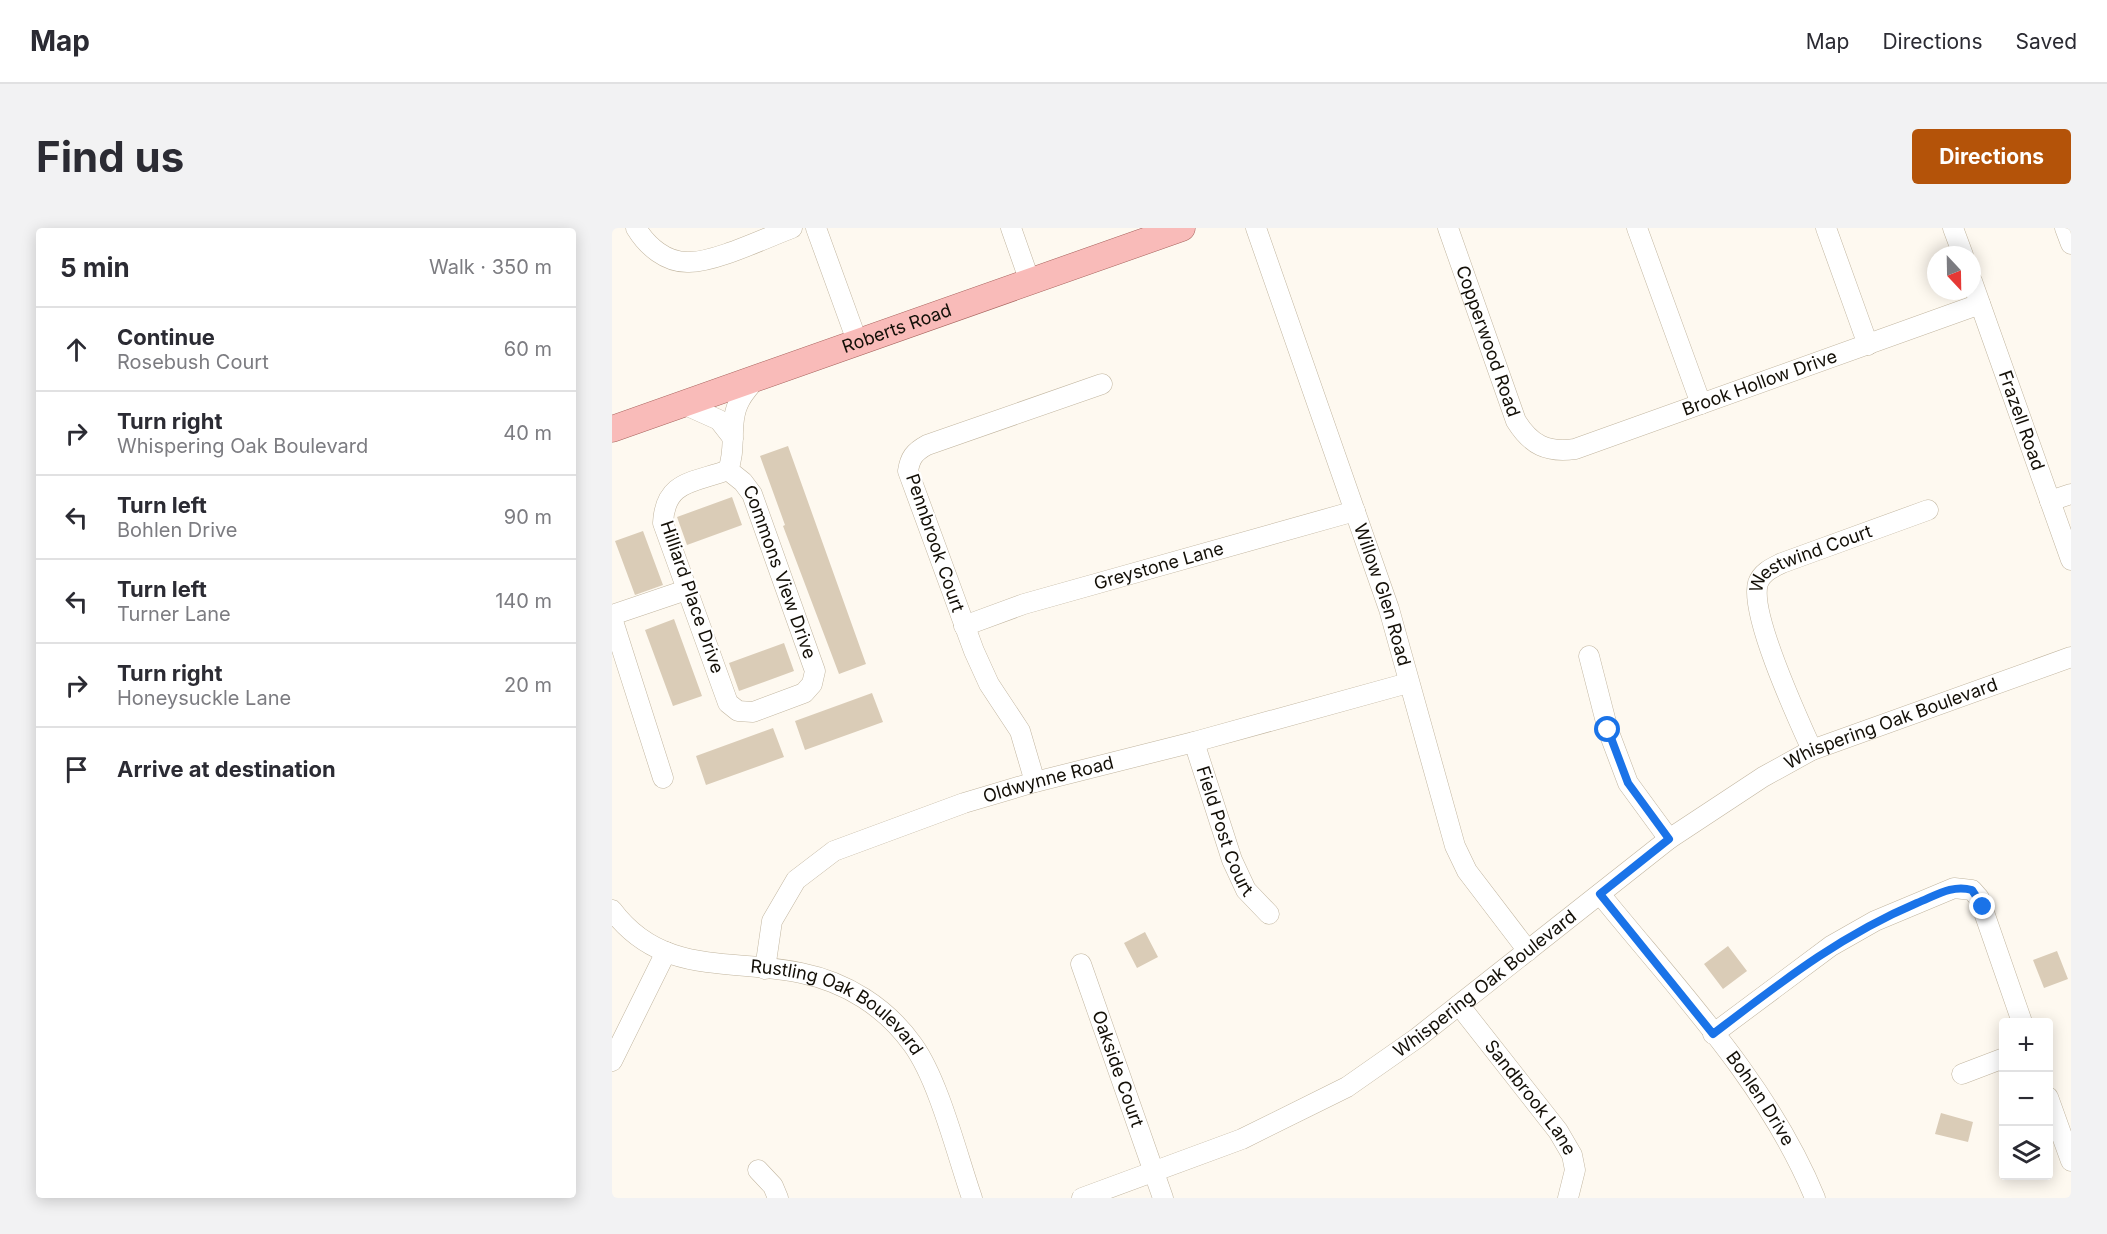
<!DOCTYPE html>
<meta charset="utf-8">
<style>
:root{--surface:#fff;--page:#f2f2f3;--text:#2b2b33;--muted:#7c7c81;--line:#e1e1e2;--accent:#b45309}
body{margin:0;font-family:Inter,sans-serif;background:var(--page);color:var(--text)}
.controls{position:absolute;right:18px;bottom:18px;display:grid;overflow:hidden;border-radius:6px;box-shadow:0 3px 15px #0003}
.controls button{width:54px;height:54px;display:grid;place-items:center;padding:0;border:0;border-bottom:2px solid var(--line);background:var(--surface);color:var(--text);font:30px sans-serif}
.compass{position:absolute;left:1315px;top:18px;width:54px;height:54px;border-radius:50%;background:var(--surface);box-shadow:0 3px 15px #0003;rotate:158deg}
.stop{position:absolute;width:18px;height:18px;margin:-14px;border:4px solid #1a73e8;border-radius:50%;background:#fff}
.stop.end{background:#1a73e8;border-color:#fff;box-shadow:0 2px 6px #0008}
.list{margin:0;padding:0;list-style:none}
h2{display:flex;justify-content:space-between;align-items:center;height:78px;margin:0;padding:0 24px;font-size:26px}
h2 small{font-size:20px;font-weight:400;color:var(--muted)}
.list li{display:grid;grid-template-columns:39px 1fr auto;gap:18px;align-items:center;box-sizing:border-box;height:84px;padding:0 24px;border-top:2px solid var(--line)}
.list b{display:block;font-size:22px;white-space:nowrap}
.list p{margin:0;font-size:20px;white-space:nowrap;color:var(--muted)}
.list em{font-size:20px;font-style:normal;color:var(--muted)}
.icon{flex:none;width:33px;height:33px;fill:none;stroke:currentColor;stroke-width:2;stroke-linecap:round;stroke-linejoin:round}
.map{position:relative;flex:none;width:1459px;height:970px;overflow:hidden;border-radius:6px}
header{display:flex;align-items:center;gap:36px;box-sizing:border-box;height:84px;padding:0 30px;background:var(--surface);border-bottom:2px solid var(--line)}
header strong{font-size:28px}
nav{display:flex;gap:33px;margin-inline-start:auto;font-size:21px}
.intro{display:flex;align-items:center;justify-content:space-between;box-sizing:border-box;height:144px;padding:0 36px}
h1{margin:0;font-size:42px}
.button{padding:15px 27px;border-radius:6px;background:var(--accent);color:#fff;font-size:21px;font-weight:700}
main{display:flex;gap:36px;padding:0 36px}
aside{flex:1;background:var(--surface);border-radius:6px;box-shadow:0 3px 15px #0003}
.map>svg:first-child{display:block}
.building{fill:#daccb7}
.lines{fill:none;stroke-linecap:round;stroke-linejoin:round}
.minor-casing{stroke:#c1b59f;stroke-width:21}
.major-casing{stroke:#a6625c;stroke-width:27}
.minor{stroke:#fff;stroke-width:20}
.major{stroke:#f9bbb9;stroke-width:26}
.route{stroke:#1a73e8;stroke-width:8}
.labels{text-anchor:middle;stroke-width:4.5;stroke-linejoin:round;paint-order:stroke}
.street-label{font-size:18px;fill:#130f07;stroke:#fff}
</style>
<header>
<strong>Map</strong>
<nav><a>Map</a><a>Directions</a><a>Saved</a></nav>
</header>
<div class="intro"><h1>Find us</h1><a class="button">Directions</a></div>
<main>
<aside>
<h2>5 min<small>Walk · 350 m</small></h2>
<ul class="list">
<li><svg class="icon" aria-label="ahead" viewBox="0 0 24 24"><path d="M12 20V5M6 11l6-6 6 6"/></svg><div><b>Continue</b><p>Rosebush Court</p></div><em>60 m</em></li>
<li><svg class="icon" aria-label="right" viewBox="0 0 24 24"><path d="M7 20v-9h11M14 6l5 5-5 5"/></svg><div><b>Turn right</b><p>Whispering Oak Boulevard</p></div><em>40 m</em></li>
<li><svg class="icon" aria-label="left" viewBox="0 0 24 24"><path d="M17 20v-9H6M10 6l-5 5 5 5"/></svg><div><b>Turn left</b><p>Bohlen Drive</p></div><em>90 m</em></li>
<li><svg class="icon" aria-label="left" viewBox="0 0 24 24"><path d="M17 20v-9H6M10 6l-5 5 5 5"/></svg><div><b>Turn left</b><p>Turner Lane</p></div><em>140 m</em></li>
<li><svg class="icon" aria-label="right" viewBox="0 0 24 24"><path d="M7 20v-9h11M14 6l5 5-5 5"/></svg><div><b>Turn right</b><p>Honeysuckle Lane</p></div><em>20 m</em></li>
<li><svg class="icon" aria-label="arrive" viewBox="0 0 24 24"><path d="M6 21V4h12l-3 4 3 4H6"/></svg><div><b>Arrive at destination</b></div></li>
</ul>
</aside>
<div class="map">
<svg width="1459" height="970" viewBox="0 0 1459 970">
<rect width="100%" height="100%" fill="#fef9f0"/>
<!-- building -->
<path class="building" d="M176,218L254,436L227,446L171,298L173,297L148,228Z
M120,269L130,297L75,317L65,289Z
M31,303L51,357L23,367L3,313Z
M62,391L90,468L61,478L33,402Z
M172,415L182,443L127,463L117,435Z
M260,465L271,494L193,522L183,493Z
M161,500L172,529L94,557L84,528Z
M533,704L546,729L525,740L512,715Z
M1116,718L1135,743L1111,761L1092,736Z
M1445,723L1456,751L1432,760L1421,732Z
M1329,885L1361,894L1356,914L1323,906Z"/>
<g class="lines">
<!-- minor casing -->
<g class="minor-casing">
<g id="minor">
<path d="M24,0C35,18 54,35 77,34C104,34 153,10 180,0"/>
<path d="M204,0L245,113"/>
<path d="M399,0L418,54"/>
<path id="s1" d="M644,0L777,381L843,618L855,643L916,723"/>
<path id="s2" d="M836,0L904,193C919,217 935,225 963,221L1368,76"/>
<path d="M1025,0L1089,176"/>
<path d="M1214,0L1256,117"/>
<path d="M1341,0L1351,27"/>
<path d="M1453,0L1459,16"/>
<path id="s3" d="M1360,53L1459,332"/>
<path d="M69,175L107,192L121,210"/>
<path id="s4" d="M116,242L131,254L140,266L203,443L200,456L192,465L141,484L126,483L116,475L51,295C53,252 82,255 116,242C125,220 116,193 128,172C132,164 140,156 145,149"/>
<path d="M1438,273L1459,266"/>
<path d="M0,387L74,362"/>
<path d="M0,390L51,550"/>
<path id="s5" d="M352,398L412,376L743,283"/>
<path d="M977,428L996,502L1016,555L1057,611"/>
<path id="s6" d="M582,514L620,632L634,662L657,686"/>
<path id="s7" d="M1200,522C1186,491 1137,385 1146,355C1150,344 1160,340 1170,335L1316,282"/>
<path d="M423,554L408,503L377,456L362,423L296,243C298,230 302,224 315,217L490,156"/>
<path id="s8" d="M988,666C1065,761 1156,855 1203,970"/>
<path id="s9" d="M0,682C50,749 120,730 189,745C234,754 274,779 301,817C327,853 345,927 360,970"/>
<path id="s10" d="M469,736L551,970"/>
<path id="s11" d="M153,741L160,693L184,652L222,623L352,575L423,554L582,514L796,455"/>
<path id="s12" d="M847,777L946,903L960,927L963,942L956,970"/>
<path d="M1101,806L1219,718L1263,693L1342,660L1360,662L1367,670L1410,794"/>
<path d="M0,833L54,724"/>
<path d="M1350,846L1392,830"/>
<path d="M1436,869L1459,933"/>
<path d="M146,942L161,958L166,970"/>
<path id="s13" d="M470,970L630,911L735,859L805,810L1057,611L1151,549L1200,522L1459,429"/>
</g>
</g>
<!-- major casing -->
<g class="major-casing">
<g id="major">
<path id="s14" d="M0,201L570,0"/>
</g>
</g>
<!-- minor -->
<use href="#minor" class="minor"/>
<!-- major -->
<use href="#major" class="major"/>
</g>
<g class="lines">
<!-- route -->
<path class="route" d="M996,502L1016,555L1057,611L988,666L1101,806C1168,755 1227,708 1305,675C1323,668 1340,656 1360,662L1371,679"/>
</g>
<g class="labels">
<!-- street labels -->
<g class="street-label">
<text dy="6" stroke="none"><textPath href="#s14" startOffset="302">Roberts Road</textPath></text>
<text dy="6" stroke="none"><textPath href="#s2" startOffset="120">Copperwood Road</textPath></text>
<text dy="6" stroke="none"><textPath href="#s2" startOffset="471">Brook Hollow Drive</textPath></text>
<text dy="6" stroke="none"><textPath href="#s3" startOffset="148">Frazell Road</textPath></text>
<text transform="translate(323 315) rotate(71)" y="6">Pennbrook Court</text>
<text dy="6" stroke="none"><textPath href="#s7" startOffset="236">Westwind Court</textPath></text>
<text dy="6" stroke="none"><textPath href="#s5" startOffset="204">Greystone Lane</textPath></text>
<text dy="6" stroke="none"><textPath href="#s4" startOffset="117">Commons View Drive</textPath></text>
<text dy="6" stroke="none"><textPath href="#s1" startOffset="388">Willow Glen Road</textPath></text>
<text transform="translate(80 369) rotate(71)" y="6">Hilliard Place Drive</text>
<text dy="6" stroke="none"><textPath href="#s13" startOffset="946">Whispering Oak Boulevard</textPath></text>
<text dy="6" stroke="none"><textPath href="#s11" startOffset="370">Oldwynne Road</textPath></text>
<text dy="6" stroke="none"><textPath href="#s6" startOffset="94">Field Post Court</textPath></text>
<text dy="6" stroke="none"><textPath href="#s13" startOffset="460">Whispering Oak Boulevard</textPath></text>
<text dy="6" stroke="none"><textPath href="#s9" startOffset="254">Rustling Oak Boulevard</textPath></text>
<text dy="6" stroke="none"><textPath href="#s10" startOffset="111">Oakside Court</textPath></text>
<text dy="6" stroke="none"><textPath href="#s12" startOffset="117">Sandbrook Lane</textPath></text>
<text dy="6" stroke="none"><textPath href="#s8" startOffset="260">Bohlen Drive</textPath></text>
</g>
</g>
</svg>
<div class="controls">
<button>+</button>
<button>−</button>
<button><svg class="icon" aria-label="layers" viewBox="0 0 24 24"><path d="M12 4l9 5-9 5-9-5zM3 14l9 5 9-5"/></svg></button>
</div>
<svg class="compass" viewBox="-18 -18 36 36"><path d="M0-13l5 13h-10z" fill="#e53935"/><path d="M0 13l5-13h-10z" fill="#7c7c81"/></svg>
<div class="stop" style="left:996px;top:502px"></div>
<div class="stop end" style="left:1371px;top:679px"></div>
</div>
</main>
